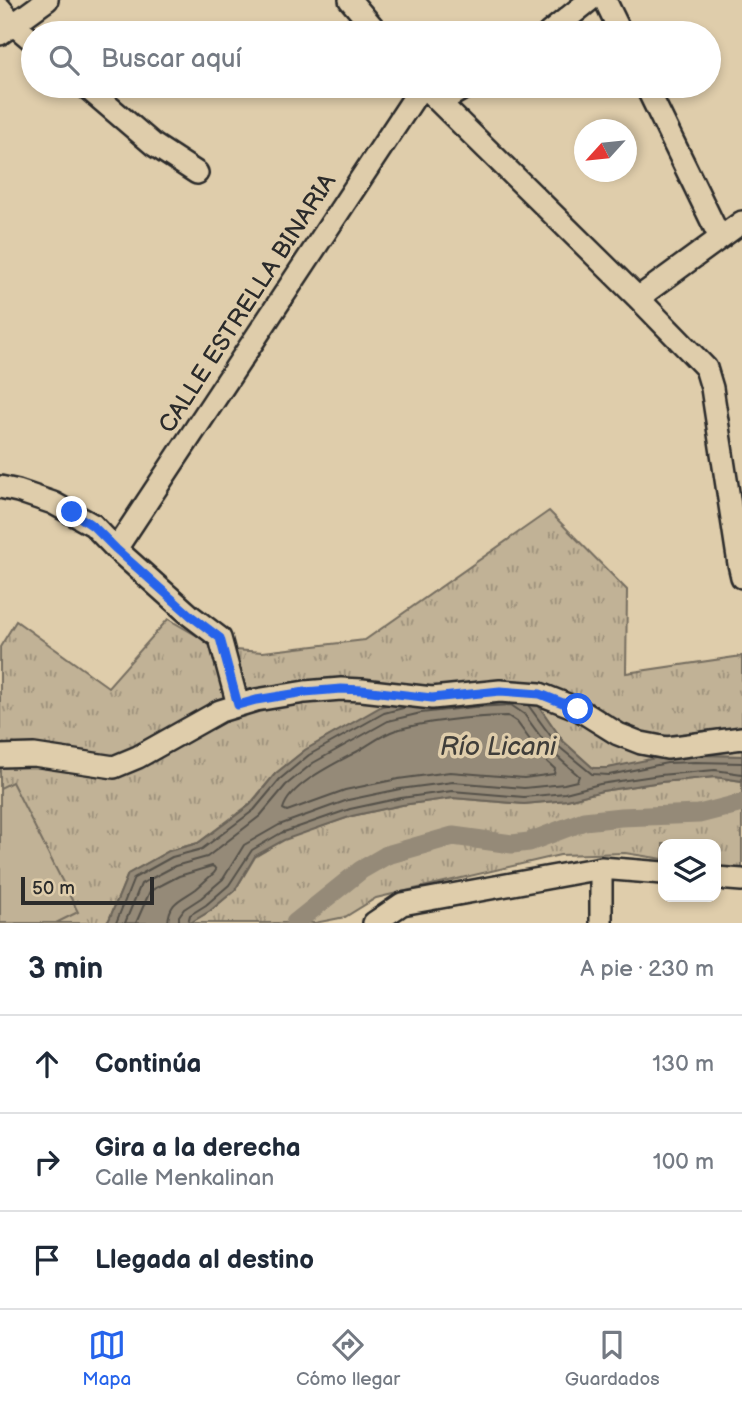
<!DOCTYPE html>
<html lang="es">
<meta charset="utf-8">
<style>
:root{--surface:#fff;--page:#f6f6f7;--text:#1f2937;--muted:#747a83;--line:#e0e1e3;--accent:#2563eb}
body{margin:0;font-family:"Balsamiq Sans",sans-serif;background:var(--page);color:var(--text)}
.controls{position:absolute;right:21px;bottom:21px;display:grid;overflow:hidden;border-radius:14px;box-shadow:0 4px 10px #0003}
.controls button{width:63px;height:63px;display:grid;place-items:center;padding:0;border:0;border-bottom:2px solid var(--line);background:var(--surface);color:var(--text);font:35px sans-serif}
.compass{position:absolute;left:574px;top:119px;width:63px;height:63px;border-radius:50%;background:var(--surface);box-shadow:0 4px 10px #0003;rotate:243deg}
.scale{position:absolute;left:21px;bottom:18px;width:133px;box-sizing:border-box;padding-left:7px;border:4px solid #2b2b2b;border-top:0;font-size:19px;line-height:24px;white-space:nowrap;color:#2b2b2b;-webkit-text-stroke:5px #dfcdab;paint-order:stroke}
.stop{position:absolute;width:21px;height:21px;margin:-16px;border:5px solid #2563eb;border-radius:50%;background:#fff}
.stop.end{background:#2563eb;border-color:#fff;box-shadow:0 2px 7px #0008}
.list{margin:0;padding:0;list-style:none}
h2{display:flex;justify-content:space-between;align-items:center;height:91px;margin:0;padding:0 28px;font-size:30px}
h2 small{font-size:23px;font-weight:400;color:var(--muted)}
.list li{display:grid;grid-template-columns:46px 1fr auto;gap:21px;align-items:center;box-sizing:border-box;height:98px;padding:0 28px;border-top:2px solid var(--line)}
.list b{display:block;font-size:26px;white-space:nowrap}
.list p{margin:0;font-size:23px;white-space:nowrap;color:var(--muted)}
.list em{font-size:23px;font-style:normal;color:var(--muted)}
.icon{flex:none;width:38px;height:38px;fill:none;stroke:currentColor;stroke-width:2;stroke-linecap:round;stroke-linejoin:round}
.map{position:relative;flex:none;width:742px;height:923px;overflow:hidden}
.search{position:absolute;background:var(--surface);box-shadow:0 4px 10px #0003;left:21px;right:21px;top:21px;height:77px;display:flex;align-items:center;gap:18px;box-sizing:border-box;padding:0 24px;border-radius:38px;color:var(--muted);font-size:26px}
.sheet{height:385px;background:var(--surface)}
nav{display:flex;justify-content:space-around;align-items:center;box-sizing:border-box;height:98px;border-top:2px solid var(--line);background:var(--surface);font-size:19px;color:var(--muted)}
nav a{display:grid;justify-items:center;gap:4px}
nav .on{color:var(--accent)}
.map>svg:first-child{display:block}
.grass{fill:url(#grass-tufts);stroke:#766e60;stroke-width:2}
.pitch{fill:#c1b296;stroke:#766e60;stroke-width:2}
.water{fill:#958a78;stroke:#6b6459;stroke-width:2}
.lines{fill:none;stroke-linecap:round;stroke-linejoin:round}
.shore{stroke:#55514a;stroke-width:2}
.canal{stroke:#958a78;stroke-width:19}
.minor-casing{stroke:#2b2b2b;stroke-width:26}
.minor{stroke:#dfcdab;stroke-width:21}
.route{stroke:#2563eb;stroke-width:9}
.labels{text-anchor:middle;stroke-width:7;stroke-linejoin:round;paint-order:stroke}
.street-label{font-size:24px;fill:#2b2b2b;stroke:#dfcdab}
.water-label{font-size:26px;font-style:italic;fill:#403e3a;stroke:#dfcdab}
</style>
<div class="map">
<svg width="742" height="923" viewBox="0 0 742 923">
<defs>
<pattern id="grass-tufts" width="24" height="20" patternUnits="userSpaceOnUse" patternTransform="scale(1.75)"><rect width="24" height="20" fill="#c1b296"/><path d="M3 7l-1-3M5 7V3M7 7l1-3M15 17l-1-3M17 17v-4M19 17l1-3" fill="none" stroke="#9d917b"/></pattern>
</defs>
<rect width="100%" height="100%" fill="#dfcdab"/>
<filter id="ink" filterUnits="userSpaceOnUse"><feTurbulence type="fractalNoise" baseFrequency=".0143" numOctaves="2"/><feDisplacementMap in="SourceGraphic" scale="14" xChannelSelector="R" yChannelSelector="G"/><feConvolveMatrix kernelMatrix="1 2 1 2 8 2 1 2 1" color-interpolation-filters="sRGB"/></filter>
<g filter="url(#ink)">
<!-- grass -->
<path class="grass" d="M549,511L627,590L626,673L742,656V756L695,755L608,768H593L563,741L536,702L337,732L305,750L275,774L250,804L198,843L169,851L128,874L109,920L106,923H0V647L16,621L108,687L168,619L220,649L263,652L365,640Z
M715,777L742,781V868L730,871L716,869V844H663V859L625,853L560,855L376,898L345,917L315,923H190L210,911L235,890L255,857L284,839L352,816L402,805L453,798L524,804L567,800L602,791L661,782Z"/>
<!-- pitch -->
<path class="pitch" d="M12,782L78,912L56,923H0V788Z"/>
<!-- water -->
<path class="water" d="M418,698L536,702L563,741L593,768H608L665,756L695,755L742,756V781L715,777L661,782L602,791L567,800L524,804L453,798L402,805L352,816L284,840L255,856L235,890L210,911L190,923H106L109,920L128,874L169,851L198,843L250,805L275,774L305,750L382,706Z"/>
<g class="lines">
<!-- shore -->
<path class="shore" d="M528,705L558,746L592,774L609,775L667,763L695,762L742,763
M508,716L517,722L543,758L555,769L554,774L524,778L450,772L398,779L345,790L287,811L283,809C290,784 336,763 358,751C370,744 383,734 396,730C432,720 471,717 508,716Z
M116,923L134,878L172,857L202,849L254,810L280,779L309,755L384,713L407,707
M125,923L141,884L175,866L207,857L260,816L286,785L313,763L388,721L421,713L474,707L511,705L524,714L551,751L579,776L577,781L564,784L524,788L453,782L400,789L348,800L279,825L244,845L223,879L201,898L184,909L179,916V923
M136,923L150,891L179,876L212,866L214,867L216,870L214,873C208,878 202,884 196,889C181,900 169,901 168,923
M188,923L190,915L206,905L229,885L252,850L281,833L350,809L401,798L452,791L524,797L565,793L600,784L660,775L715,770L742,774"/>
<!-- canal -->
<path class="canal" d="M295,923L361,870L387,855L453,836L512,844L529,842L584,821L621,817L699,814L742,803"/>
<!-- minor casing -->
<g class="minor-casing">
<path id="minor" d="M350,0L378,33
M605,0L621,33
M0,8L14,25L33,41
M549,33L590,0
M0,34L47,0
M85,86L154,145L197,173
M423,86L638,298L706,368L712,388L739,564L742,577
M646,86L720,238
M440,102L468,86
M638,298L742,222
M0,487L18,491L53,503L93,525L116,549L191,616L220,638L238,705
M116,549L422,86
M0,756L34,755L114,767L138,757L220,711L256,700L305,692L341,689L362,690L432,698L500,691L540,694L578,709L618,734L641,743L667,748L742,738
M716,878L742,880
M374,923L402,904L601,868L663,873
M601,923V868"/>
</g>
<!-- minor -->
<use href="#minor" class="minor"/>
</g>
</g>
<g class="lines" filter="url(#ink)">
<!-- route -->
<path class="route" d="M72,512L93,526L116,549L191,616L220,638L238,705L256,700L305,692L341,689L362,690L432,698L500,691L540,694L578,709"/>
</g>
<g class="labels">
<!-- street labels -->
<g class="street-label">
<text transform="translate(247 303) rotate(-57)" y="8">CALLE ESTRELLA BINARIA</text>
</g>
<!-- water labels -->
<g class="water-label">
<text x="498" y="755">Río Licani</text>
</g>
</g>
</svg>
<div class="controls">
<button><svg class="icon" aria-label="layers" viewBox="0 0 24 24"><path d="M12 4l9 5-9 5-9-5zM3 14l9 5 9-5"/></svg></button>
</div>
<svg class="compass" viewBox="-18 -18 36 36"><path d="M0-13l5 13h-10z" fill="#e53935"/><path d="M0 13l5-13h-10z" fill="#747a83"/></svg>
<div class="scale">50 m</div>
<div class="stop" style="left:578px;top:709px"></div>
<div class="stop end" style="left:72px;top:512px"></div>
<div class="search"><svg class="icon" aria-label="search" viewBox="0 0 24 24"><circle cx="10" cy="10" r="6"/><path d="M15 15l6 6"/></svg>Buscar aquí</div>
</div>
<section class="sheet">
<h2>3 min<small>A pie · 230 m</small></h2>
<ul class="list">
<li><svg class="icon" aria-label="ahead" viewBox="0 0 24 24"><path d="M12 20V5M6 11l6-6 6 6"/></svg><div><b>Continúa</b></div><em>130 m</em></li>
<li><svg class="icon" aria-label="right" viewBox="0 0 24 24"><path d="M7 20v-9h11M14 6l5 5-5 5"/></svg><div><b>Gira a la derecha</b><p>Calle Menkalinan</p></div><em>100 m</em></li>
<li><svg class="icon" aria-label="arrive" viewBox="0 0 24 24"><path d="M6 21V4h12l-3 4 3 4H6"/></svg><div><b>Llegada al destino</b></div></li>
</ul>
</section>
<nav>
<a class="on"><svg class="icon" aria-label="map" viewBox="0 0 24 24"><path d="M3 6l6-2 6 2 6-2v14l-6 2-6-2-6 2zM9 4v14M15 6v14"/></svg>Mapa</a>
<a><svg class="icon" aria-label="directions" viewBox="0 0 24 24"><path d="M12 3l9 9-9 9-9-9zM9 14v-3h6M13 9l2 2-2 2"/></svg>Cómo llegar</a>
<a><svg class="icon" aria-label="saved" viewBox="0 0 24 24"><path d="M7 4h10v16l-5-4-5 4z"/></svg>Guardados</a>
</nav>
